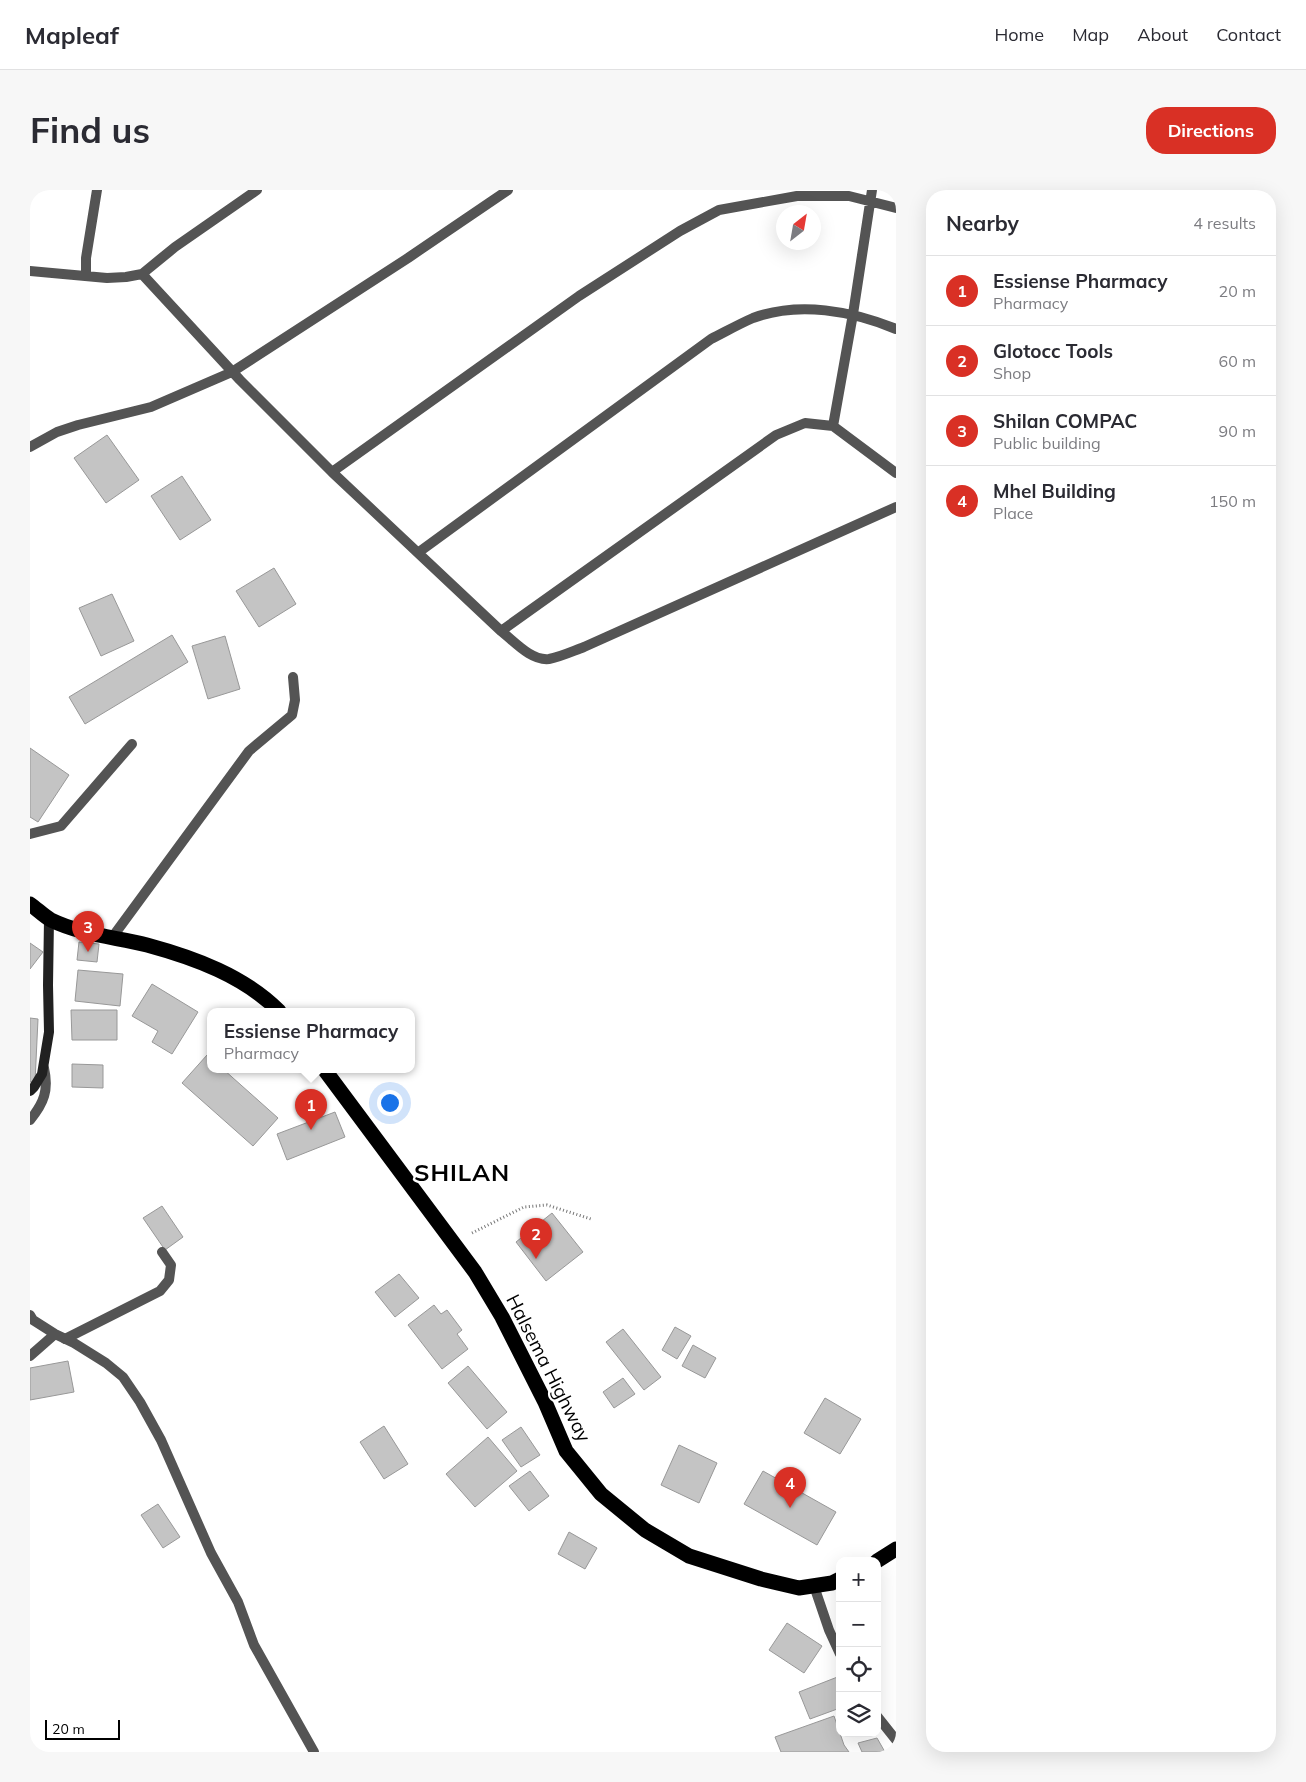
<!DOCTYPE html>
<meta charset="utf-8">
<style>
:root{--surface:#fff;--page:#f7f7f7;--text:#2b2b33;--muted:#7c7c81;--line:#e1e1e2;--accent:#d93025}
body{margin:0;font-family:Mulish,sans-serif;background:var(--page);color:var(--text)}
.controls{position:absolute;right:15px;bottom:15px;display:grid;overflow:hidden;border-radius:10px;box-shadow:0 5px 20px #0002}
.controls button{width:45px;height:45px;display:grid;place-items:center;padding:0;border:0;border-bottom:1px solid var(--line);background:var(--surface);color:var(--text);font:25px sans-serif}
.compass{position:absolute;left:746px;top:15px;width:45px;height:45px;border-radius:50%;background:var(--surface);box-shadow:0 5px 20px #0002;rotate:31deg}
.scale{position:absolute;left:15px;bottom:12px;width:75px;box-sizing:border-box;padding-left:5px;border:2px solid #000;border-top:0;font-size:14px;line-height:18px;white-space:nowrap;color:#000;-webkit-text-stroke:4px #fff;paint-order:stroke}
.you{position:absolute;left:359px;top:912px;width:18px;height:18px;margin:-12px;border:4px solid #fff;border-radius:50%;background:#1a73e8;box-shadow:0 0 0 8px #1a73e833}
.badge{display:grid;place-items:center;width:32px;height:32px;border-radius:50%;background:var(--accent);color:#fff;font-size:16px;font-weight:700}
.pin{position:absolute;translate:-50% -41px;filter:drop-shadow(0 1px 2px #0008)}
.pin::after{content:'';position:absolute;top:26px;width:18px;height:15px;background:inherit;clip-path:polygon(0 0,100% 0,50% 100%)}
.popup{position:absolute;left:177px;top:818px;width:208px;height:65px;box-sizing:border-box;display:grid;place-content:center;border-radius:10px;background:var(--surface);filter:drop-shadow(0 1px 4px #0005);font-size:16px;white-space:nowrap;color:var(--muted)}
.popup b{font-size:19px;color:var(--text)}
.popup::after{content:'';position:absolute;left:50%;top:100%;margin-left:-10px;border:10px solid transparent;border-top-color:var(--surface)}
.list{margin:0;padding:0;list-style:none}
h2{display:flex;justify-content:space-between;align-items:center;height:65px;margin:0;padding:0 20px;font-size:21px}
h2 small{font-size:16px;font-weight:400;color:var(--muted)}
.list li{display:grid;grid-template-columns:32px 1fr auto;gap:15px;align-items:center;box-sizing:border-box;height:70px;padding:0 20px;border-top:1px solid var(--line)}
.list b{display:block;font-size:19px;white-space:nowrap}
.list p{margin:0;font-size:16px;white-space:nowrap;color:var(--muted)}
.list em{font-size:16px;font-style:normal;color:var(--muted)}
.icon{flex:none;width:28px;height:28px;fill:none;stroke:currentColor;stroke-width:2;stroke-linecap:round;stroke-linejoin:round}
.map{position:relative;flex:none;width:866px;height:1562px;overflow:hidden;border-radius:20px}
header{display:flex;align-items:center;gap:30px;box-sizing:border-box;height:70px;padding:0 25px;background:var(--surface);border-bottom:1px solid var(--line)}
header strong{font-size:24px}
nav{display:flex;gap:28px;margin-inline-start:auto;font-size:18px}
.intro{display:flex;align-items:center;justify-content:space-between;box-sizing:border-box;height:120px;padding:0 30px}
h1{margin:0;font-size:35px}
.button{padding:12px 22px;border-radius:20px;background:var(--accent);color:#fff;font-size:18px;font-weight:700}
main{display:flex;gap:30px;padding:0 30px}
aside{flex:1;background:var(--surface);border-radius:20px;box-shadow:0 5px 20px #0002}
.map>svg:first-child{display:block}
.building{fill:#c4c4c4;stroke:#989898}
.lines{fill:none;stroke-linecap:round;stroke-linejoin:round}
.path{stroke:#767676;stroke-width:3;stroke-dasharray:1 2.5;stroke-linecap:butt}
.lane{stroke:#545454;stroke-width:10}
.street{stroke:#545454;stroke-width:10}
.secondary{stroke:#212121;stroke-width:10}
.highway{stroke:#000;stroke-width:15}
.labels{text-anchor:middle;stroke-width:4.5;stroke-linejoin:round;paint-order:stroke}
.street-label{font-size:19px;fill:#000;stroke:#fff}
.district-label{font-size:24px;font-weight:bold;letter-spacing:1px;fill:#000;stroke:#fff}
</style>
<header>
<strong>Mapleaf</strong>
<nav><a>Home</a><a>Map</a><a>About</a><a>Contact</a></nav>
</header>
<div class="intro"><h1>Find us</h1><a class="button">Directions</a></div>
<main>
<div class="map">
<svg width="866" height="1562" viewBox="0 0 866 1562">
<rect width="100%" height="100%" fill="#fff"/>
<!-- building -->
<path class="building" d="M77,245L109,290L76,313L44,268Z
M152,286L181,330L150,350L121,306Z
M244,378L266,414L229,437L206,401Z
M82,404L104,451L71,466L49,418Z
M142,445L158,472L55,534L39,507Z
M195,446L210,499L178,509L162,456Z
M0,558L39,585L8,632L0,627Z
M49,752L69,754L67,772L47,770Z
M0,753L13,762L0,779Z
M48,780L93,784L90,816L45,811Z
M122,794L168,822L142,864L122,852L128,841L102,826Z
M41,820H87V850H42Z
M0,828L8,829L5,892H0Z
M177,865L181,868V879H193L248,928L223,956L152,893Z
M42,874L73,875V898L42,897Z
M305,922L315,947L257,970L247,944Z
M132,1016L153,1047L135,1060L113,1028Z
M522,1023L553,1062L516,1091L486,1052Z
M369,1084L389,1108L365,1127L345,1102Z
M404,1115L411,1124L417,1120L432,1140L427,1144L438,1159L412,1179L378,1135Z
M645,1137L661,1146L647,1169L632,1160Z
M593,1139L631,1187L614,1200L576,1152Z
M663,1155L686,1168L675,1188L652,1176Z
M38,1171L44,1202L0,1210V1178Z
M438,1176L477,1222L457,1239L418,1193Z
M593,1188L605,1204L584,1218L573,1202Z
M795,1208L831,1229L810,1264L774,1243Z
M354,1236L378,1274L354,1289L330,1252Z
M491,1237L510,1265L491,1277L472,1250Z
M458,1247L487,1281L445,1317L416,1284Z
M649,1255L687,1273L669,1313L631,1295Z
M500,1281L519,1306L499,1321L479,1296Z
M733,1281L806,1322L787,1355L714,1314Z
M128,1314L150,1347L133,1358L111,1325Z
M539,1342L567,1358L555,1379L528,1364Z
M757,1433L792,1456L774,1483L739,1460Z
M810,1486V1518L780,1529L769,1502Z
M804,1526L814,1555L819,1562H751L745,1547Z
M847,1548L855,1562H832L828,1553Z"/>
<g class="lines">
<!-- path -->
<path class="path" d="M442,1043L494,1017L517,1015L561,1029"/>
<!-- lane -->
<path class="lane" d="M0,644L31,636L102,554
M81,749L219,561L262,525L265,510L263,487
M35,1149L130,1101L139,1090L141,1075L132,1062"/>
<!-- street -->
<path class="street" d="M0,81L77,88L96,87L112,84L145,57L227,0
M112,84L210,190L302,282L471,441C484,451 501,471 519,469C530,467 543,461 554,457L866,317
M56,86V68L67,0
M803,236L823,124L842,0
M0,257L27,242L48,235L121,217L202,182L378,68L478,0
M302,282L549,106L650,41L689,20L767,6H819L866,18
M389,362L681,149C695,142 709,134 723,128C769,111 822,121 866,139
M471,441L746,245L775,233L803,236L866,283
M0,930C14,913 19,900 14,878
M0,1125L3,1130L25,1144L44,1153L76,1173L93,1187L110,1212L131,1250L181,1363L208,1412L224,1455L284,1562
M0,1166L25,1144
M784,1396L799,1440L810,1464
M847,1526L866,1550"/>
<!-- secondary -->
<path class="secondary" d="M0,901L4,897L12,884L19,842L18,795L19,729"/>
<!-- highway -->
<path class="highway" d="M0,714C7,719 14,726 21,730C52,745 85,747 117,755C165,768 214,786 249,821
M294,879L445,1082L472,1127L515,1212L536,1261L571,1304L615,1340L659,1366L731,1389L769,1398L802,1393L810,1389
M847,1371L866,1359"/>
</g>
<g class="labels">
<!-- street labels -->
<g class="street-label">
<text transform="translate(519 1178) rotate(63)" y="7">Halsema Highway</text>
</g>
<!-- district labels -->
<g class="district-label">
<text x="432" y="991">SHILAN</text>
</g>
</g>
</svg>
<div class="controls">
<button>+</button>
<button>−</button>
<button><svg class="icon" aria-label="locate" viewBox="0 0 24 24"><circle cx="12" cy="12" r="6"/><path d="M12 2v4M12 18v4M2 12h4M18 12h4"/></svg></button>
<button><svg class="icon" aria-label="layers" viewBox="0 0 24 24"><path d="M12 4l9 5-9 5-9-5zM3 14l9 5 9-5"/></svg></button>
</div>
<svg class="compass" viewBox="-18 -18 36 36"><path d="M0-13l5 13h-10z" fill="#e53935"/><path d="M0 13l5-13h-10z" fill="#7c7c81"/></svg>
<div class="scale">20 m</div>
<div class="you"></div>
<div class="pin badge" style="left:281px;top:940px">1</div>
<div class="popup"><b>Essiense Pharmacy</b>Pharmacy</div>
<div class="pin badge" style="left:506px;top:1069px">2</div>
<div class="pin badge" style="left:58px;top:762px">3</div>
<div class="pin badge" style="left:760px;top:1318px">4</div>
</div>
<aside>
<h2>Nearby<small>4 results</small></h2>
<ul class="list">
<li><span class="badge">1</span><div><b>Essiense Pharmacy</b><p>Pharmacy</p></div><em>20 m</em></li>
<li><span class="badge">2</span><div><b>Glotocc Tools</b><p>Shop</p></div><em>60 m</em></li>
<li><span class="badge">3</span><div><b>Shilan COMPAC</b><p>Public building</p></div><em>90 m</em></li>
<li><span class="badge">4</span><div><b>Mhel Building</b><p>Place</p></div><em>150 m</em></li>
</ul>
</aside>
</main>
